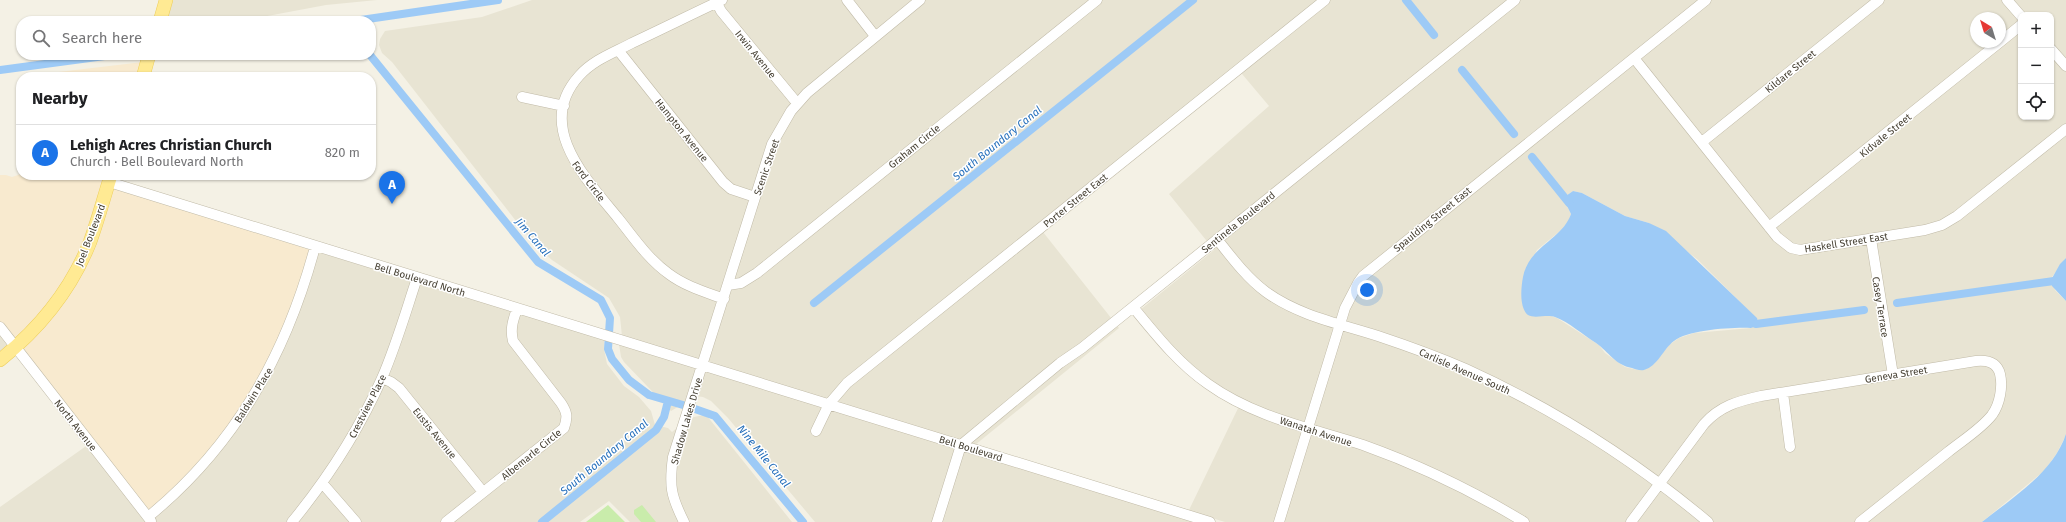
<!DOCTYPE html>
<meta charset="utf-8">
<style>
:root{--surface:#fff;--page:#f6f6f6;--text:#202124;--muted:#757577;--line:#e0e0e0;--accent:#1a73e8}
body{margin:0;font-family:"Fira Sans",sans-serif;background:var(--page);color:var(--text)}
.controls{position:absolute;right:12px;top:12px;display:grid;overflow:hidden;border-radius:8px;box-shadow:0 1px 3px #0004}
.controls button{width:36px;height:36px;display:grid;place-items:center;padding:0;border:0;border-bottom:1px solid var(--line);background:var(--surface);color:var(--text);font:20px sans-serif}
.compass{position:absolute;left:1970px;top:12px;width:36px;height:36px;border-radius:50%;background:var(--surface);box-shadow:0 1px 3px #0004;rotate:322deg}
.you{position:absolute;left:1367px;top:290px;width:14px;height:14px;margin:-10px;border:3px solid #fff;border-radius:50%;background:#1a73e8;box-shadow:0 0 0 6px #1a73e833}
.badge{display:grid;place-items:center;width:26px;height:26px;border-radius:50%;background:var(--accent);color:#fff;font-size:13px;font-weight:700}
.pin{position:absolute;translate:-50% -33px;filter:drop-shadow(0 1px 2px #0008)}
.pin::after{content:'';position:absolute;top:21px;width:14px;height:12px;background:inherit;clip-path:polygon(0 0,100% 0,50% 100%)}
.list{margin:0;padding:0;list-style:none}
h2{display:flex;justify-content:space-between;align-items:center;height:52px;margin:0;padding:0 16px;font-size:17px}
h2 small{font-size:13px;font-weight:400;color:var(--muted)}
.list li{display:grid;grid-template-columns:26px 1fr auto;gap:12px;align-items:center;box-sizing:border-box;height:56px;padding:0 16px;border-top:1px solid var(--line)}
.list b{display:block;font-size:15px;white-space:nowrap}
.list p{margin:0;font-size:13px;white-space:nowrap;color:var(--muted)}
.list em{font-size:13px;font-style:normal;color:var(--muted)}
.icon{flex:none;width:22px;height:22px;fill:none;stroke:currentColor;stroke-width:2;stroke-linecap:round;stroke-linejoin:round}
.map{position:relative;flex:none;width:2066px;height:522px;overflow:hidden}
.search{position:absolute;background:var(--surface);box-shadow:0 1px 3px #0004;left:16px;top:16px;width:360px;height:44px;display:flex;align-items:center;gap:10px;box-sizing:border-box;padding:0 14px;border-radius:16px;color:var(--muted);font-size:15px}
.panel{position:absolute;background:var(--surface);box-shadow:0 1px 3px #0004;left:16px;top:72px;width:360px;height:108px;border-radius:16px}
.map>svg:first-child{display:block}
.residential{fill:#e8e4d3;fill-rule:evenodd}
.commercial{fill:#f8eacf}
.green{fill:#c9ecab}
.water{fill:#9dcaf6}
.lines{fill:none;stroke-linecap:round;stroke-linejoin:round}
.canal{stroke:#9dcaf6;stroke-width:8}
.minor-casing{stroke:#c0baa7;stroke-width:11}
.major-casing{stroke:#edce5b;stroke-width:14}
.minor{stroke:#fff;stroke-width:10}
.major{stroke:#ffea93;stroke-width:13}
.labels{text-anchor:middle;stroke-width:3;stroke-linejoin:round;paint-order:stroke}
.street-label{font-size:10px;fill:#474134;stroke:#fff}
.water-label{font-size:11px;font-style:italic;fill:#256fbb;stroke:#fff}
</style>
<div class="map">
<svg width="2066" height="522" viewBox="0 0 2066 522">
<rect width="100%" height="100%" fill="#f4f1e5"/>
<!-- residential -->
<path class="residential" d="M171,0H377L326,5L240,21H164Z
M532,0H2066V258L2052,277L2055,290L2066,301V435L2057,453L2044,471L1982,522H1225L1071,475L1189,510L1242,400L1200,378L1140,310L1214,250L1169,194L1269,106L1237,68L1043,232L1119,328L975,445L622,336L620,317L609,298L552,260L534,244L392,62L382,53L379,45L380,39L385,31L482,17ZM2021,15H2051V117H2021ZM1976,18H2000V42H1976ZM1573,191L1582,193L1625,216L1649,223L1697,259L1759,321L1751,328L1694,333L1679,338L1669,345L1654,363L1644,370H1638L1625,367L1605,353L1599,345L1557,318L1548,315L1533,316L1522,304L1523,278L1537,250L1566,226L1569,221L1571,214L1563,198Z
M317,252L604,339V349L607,364L624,386L639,397L651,411L655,425L668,428L672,432L689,418L704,415L707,416L792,522H630L609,501L580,522H0V507L89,444Z
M0,327L13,343L0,354Z
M619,344L1195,522H815L728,418L711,401L703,397L696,396L671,411L624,362L621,357Z"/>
<!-- commercial -->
<path class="commercial" d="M143,62L138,77H50V73Z
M21,174L106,175L89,230L75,264L50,304L13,343L0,327V175H6L12,177Z
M112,187L317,252L256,398L153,517L18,351L42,327Z"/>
<!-- green -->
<path class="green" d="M608,505L625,522H586Z
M642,505L656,522H641L634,514V510Z"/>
<!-- water -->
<path class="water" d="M1573,191L1582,193L1625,216L1649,223L1666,231L1757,318L1759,325L1751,328C1732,327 1688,330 1674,341C1663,349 1658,366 1644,370C1640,371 1635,369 1632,368C1615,365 1609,352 1596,343C1583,335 1569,322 1555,317C1547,314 1535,319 1528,315C1519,308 1521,287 1523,277C1529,246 1562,240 1571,214L1563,198Z
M2066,258V301L2052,286L2051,280L2060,264Z
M2066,434V522H1982C2013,497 2053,473 2066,434Z"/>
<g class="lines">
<!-- canal -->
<path class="canal" d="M1406,0L1434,35
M354,21L498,0
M370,55L538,262L601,300L610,318L608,349L612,359L629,380L649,395L683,405
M0,70L112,55
M1462,70L1514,134
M1532,157L1569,203
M814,303L1193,0
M1897,303L2054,281
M1756,324L1864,310
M695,409L715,416L803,522
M542,522L656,430L664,417L668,401"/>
<!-- minor casing -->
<g class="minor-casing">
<path id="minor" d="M722,0C692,14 662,29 632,43C613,53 593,60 579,76C534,126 587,180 618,218C634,238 648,259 669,274C685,286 705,292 724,299
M847,0L875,36
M2007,0L2021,16
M717,3L721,11L797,103
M2000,42L2021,25
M2051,49L2066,66
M618,50L723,182L731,189L755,197
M1634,58L1777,237L1791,248L1800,250L1925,230L1942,225L1957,216L2066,129
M522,97L564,106
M1702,142L1879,0
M109,182L1210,522
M1769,227L2000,42
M1217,239C1232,258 1247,278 1266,292C1299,316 1341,324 1378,336C1408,346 1438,357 1466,369C1554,409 1634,460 1708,522
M1871,239L1893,375
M728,285L741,283L757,273L1097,0
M1133,307C1156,335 1178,363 1208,384C1254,417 1310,428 1363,445C1419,465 1473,491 1524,522
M0,327L151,521
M382,378L391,382L399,388L483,492
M1783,393L1790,447
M816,431L829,404L847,383L1325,0
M323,484L356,522
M148,517C235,446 286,355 315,247
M292,522C328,478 359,430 382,378C396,346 406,311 417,278
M446,522L564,428C568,417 567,412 561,403L513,341C510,329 513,320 517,309
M684,522C671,496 669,486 673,457L772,144L791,111L807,93L920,0
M937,522L961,445L1060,363L1082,348L1515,0
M1279,522L1345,308L1358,283L1363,276L1706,0
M1631,522L1704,424C1720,406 1738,401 1761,396L1976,361C1987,360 1997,362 2000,374C2003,386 2000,404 1992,415C1981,429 1963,440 1948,452C1919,475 1889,499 1860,522"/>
</g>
<!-- major casing -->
<g class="major-casing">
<path id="major" d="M160,21L166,0
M143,77L149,55
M0,360C40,328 71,290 90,242C98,220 104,197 111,175"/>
</g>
<!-- minor -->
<use href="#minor" class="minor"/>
<!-- major -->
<use href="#major" class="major"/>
</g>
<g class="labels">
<!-- street labels -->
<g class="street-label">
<text transform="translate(756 54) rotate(51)" y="4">Irwin Avenue</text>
<text transform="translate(1790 71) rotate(-39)" y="4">Kildare Street</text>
<text transform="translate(682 130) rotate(51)" y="4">Hampton Avenue</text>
<text transform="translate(1885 135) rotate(-39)" y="4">Kidvale Street</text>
<text transform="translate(914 146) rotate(-39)" y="4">Graham Circle</text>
<text transform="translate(766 167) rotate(-71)" y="4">Scenic Street</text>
<text transform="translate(589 181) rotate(53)" y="4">Ford Circle</text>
<text transform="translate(1075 200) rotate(-39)" y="4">Porter Street East</text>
<text transform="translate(1432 219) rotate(-39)" y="4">Spaulding Street East</text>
<text transform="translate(1238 222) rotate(-39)" y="4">Sentinela Boulevard</text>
<text transform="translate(90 235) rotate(-69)" y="4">Joel Boulevard</text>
<text transform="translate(1846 242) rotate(-9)" y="4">Haskell Street East</text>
<text transform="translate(420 279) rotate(17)" y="4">Bell Boulevard North</text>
<text transform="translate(1881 307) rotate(81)" y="4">Casey Terrace</text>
<text transform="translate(1465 371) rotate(24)" y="4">Carlisle Avenue South</text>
<text transform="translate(1896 374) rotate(-9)" y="4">Geneva Street</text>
<text transform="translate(253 395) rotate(-58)" y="4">Baldwin Place</text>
<text transform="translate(367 406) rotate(-63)" y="4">Crestview Place</text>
<text transform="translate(686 421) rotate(-74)" y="4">Shadow Lakes Drive</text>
<text transform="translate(76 425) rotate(52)" y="4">North Avenue</text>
<text transform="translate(1316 431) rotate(18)" y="4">Wanatah Avenue</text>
<text transform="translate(435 433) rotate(51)" y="4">Eustis Avenue</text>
<text transform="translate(971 448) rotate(17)" y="4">Bell Boulevard</text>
<text transform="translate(531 454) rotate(-39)" y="4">Albemarle Circle</text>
</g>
<!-- water labels -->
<g class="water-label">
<text transform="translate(997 143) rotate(-39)" y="4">South Boundary Canal</text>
<text transform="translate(533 237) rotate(49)" y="4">Jim Canal</text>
<text transform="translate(764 456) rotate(51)" y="4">Nine Mile Canal</text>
<text transform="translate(604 457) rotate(-40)" y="4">South Boundary Canal</text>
</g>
</g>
</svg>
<div class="controls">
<button>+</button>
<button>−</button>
<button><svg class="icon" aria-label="locate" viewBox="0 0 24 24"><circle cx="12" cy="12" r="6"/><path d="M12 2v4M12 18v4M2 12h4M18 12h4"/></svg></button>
</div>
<svg class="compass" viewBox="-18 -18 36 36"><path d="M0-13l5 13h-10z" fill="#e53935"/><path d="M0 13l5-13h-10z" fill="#757577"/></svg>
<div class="you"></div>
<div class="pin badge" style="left:392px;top:204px">A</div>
<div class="search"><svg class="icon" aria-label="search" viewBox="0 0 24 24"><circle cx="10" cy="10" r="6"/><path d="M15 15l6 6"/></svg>Search here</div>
<section class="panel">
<h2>Nearby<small></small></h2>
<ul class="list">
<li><span class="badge">A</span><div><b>Lehigh Acres Christian Church</b><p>Church · Bell Boulevard North</p></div><em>820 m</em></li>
</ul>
</section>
</div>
